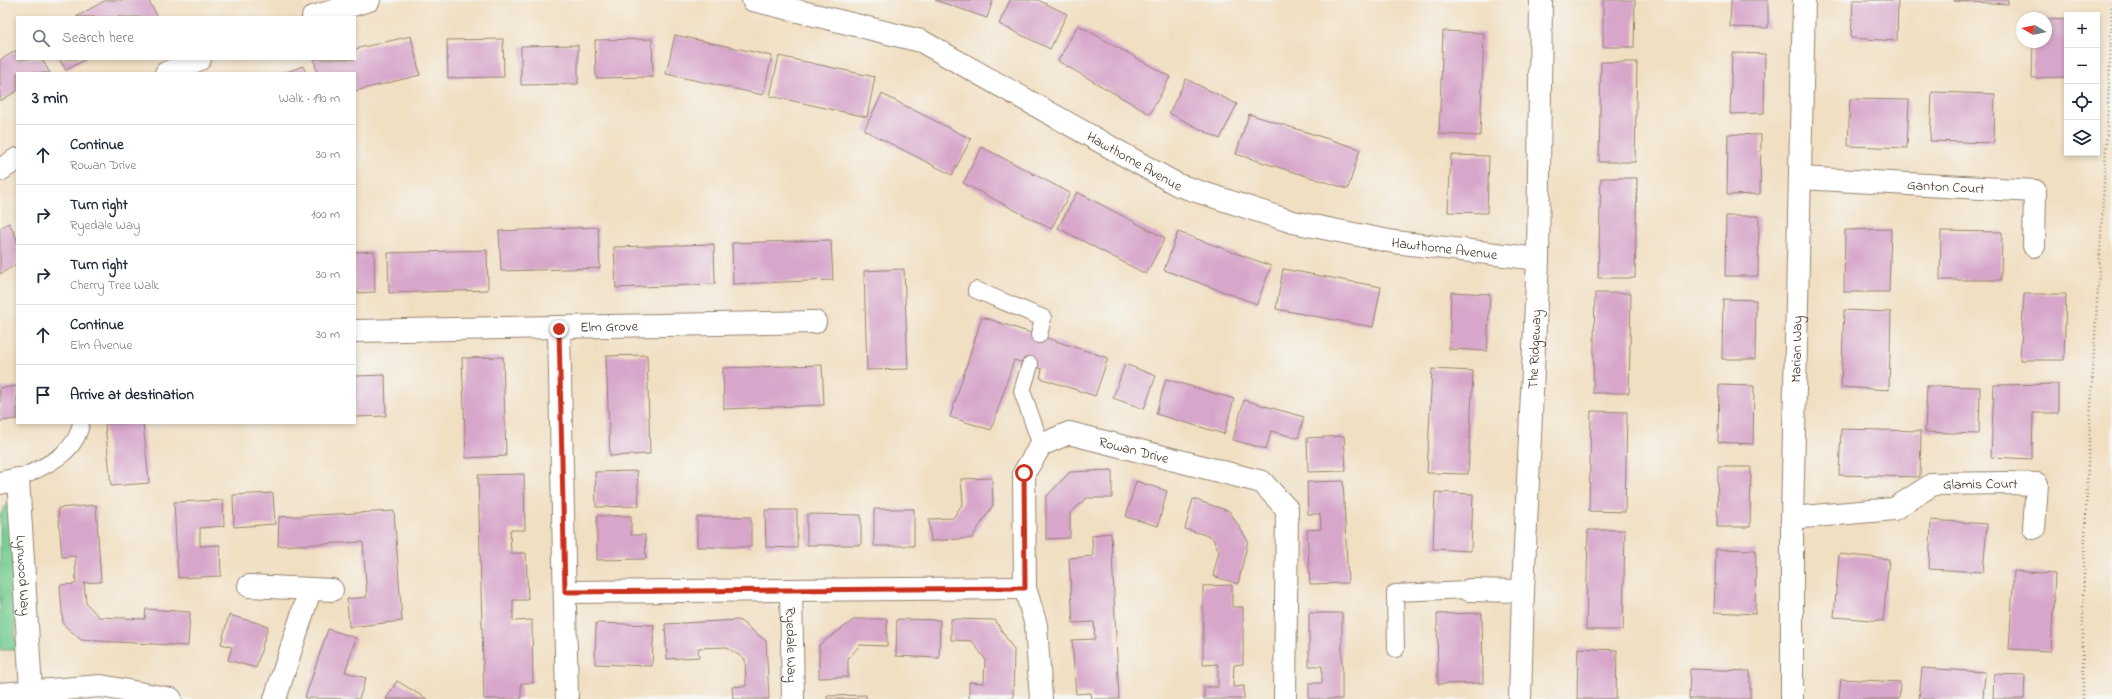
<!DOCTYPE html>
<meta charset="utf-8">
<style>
:root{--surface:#fff;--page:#f2f2f3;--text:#1f2937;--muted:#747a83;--line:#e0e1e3}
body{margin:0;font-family:"Indie Flower",sans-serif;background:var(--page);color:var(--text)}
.controls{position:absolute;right:12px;top:12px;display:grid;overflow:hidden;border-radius:0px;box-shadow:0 2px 6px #0003}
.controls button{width:36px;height:36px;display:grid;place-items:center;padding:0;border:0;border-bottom:1px solid var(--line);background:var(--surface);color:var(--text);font:20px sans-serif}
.compass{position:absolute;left:2016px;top:12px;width:36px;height:36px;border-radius:50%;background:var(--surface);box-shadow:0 2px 6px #0003;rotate:279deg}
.stop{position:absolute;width:12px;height:12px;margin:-9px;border:3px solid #c8321e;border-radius:50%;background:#fff}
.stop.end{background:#c8321e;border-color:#fff;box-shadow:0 1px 4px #0008}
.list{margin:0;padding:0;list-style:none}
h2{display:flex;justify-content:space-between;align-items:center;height:52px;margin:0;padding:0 16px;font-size:17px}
h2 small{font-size:13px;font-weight:400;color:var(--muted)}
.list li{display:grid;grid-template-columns:26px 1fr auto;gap:12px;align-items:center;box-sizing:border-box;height:60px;padding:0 16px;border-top:1px solid var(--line)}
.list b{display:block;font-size:15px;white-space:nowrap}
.list p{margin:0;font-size:13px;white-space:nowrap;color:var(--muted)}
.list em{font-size:13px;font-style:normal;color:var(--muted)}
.icon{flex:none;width:22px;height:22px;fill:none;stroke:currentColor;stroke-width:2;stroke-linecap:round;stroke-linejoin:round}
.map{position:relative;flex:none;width:2112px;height:699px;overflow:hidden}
.search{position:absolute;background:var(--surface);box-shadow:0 2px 6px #0003;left:16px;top:16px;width:340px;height:44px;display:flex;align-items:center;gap:10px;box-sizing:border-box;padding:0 14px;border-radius:0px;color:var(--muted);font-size:15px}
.panel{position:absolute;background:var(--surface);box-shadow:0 2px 6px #0003;left:16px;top:72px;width:340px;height:352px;border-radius:0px}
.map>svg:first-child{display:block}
.green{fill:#77ce93;stroke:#597c58}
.building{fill:#d7a6ca}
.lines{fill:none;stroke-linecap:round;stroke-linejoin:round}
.lane-casing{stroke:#968470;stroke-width:18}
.street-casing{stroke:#968470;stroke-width:24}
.path{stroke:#968470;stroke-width:2.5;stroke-dasharray:1 3;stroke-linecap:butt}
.lane{stroke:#fff;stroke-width:16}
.street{stroke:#fff;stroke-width:22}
.route{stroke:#c8321e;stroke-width:5}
.labels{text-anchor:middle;stroke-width:4;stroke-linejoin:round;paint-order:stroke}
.street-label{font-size:14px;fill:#3b2a1e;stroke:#f6f6f2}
</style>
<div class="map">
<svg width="2112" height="699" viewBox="0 0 2112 699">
<rect width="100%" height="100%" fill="#f6f6f2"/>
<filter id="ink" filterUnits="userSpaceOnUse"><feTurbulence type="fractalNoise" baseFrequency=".025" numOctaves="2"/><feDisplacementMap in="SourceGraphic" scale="8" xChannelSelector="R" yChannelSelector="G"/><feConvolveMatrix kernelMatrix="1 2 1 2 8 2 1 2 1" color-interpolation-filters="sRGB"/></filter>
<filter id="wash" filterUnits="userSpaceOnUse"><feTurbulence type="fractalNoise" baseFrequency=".012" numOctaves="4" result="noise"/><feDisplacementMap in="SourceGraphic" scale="16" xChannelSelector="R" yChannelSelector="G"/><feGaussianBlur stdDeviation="0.9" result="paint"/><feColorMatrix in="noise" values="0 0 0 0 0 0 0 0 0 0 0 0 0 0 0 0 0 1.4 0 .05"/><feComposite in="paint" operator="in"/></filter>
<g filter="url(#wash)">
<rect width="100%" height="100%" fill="#f1dfc2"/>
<!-- green -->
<path class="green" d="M11,497L16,650H0V515Z"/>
<g id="blocks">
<!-- building -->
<path class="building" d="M106,0H148L158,17H76Z
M935,0H993L987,18Z
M1010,0H1038L1067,14L1050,49L999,24Z
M1603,0H1635L1634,47H1603Z
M1731,0H1768V28L1730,27Z
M1853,0H1898L1897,41L1851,38Z
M1954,0H2008V4L1954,1Z
M2046,19L2067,20V77L2032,78L2033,42H2046Z
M1078,25L1170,77L1150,114L1058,61Z
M1443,31L1484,33L1480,136L1439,134Z
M675,35L772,56L763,95L666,74Z
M411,36L420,75L355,91V73H317L314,59H355V49Z
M503,39L504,77L448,78L447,40Z
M652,39L653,77L596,78L595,40Z
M578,45V84L521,85V46Z
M17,50V59H42L50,73H17V91L0,101V60Z
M1732,53L1765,54L1764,113L1730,114Z
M779,56L875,77L867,117L770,96Z
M59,59H86L66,70Z
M1601,62H1637L1635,162H1599Z
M303,66L306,73H284Z
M1186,79L1237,104L1220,139L1169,113Z
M1932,92L1995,94L1994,143L1930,141Z
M882,94L971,139L952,175L864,130Z
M1850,99L1909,100L1907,148L1848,146Z
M1249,114L1360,149L1348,189L1236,154Z
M1728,134L1761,135L1760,194L1727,195Z
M982,147L1070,193L1051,229L963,183Z
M1451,155L1489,156L1487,213L1448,212Z
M1601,178H1637L1635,278H1598Z
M1077,192L1165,238L1146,274L1058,228Z
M1726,216H1759L1758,276H1725Z
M9,223L17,239V264L0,274V228Z
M598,227L600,268L501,271L499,231Z
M1891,229L1889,292H1844L1845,230Z
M1941,231L2002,232L2001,280H1940Z
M1178,232L1271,266L1257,304L1164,270Z
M831,240L833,280L733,284L732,243Z
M714,244L715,284L616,288L614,247Z
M487,250L488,290L389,293L388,253Z
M374,251L375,292L355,293V252Z
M904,269L908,369L867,370L864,271Z
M1283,269L1381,287L1373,327L1276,309Z
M1451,292L1490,294L1487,351L1449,349Z
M1595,293H1631L1629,393H1593Z
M2024,294H2066L2064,360H2020Z
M1723,299L1756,300L1755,359H1722Z
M1844,310L1891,312L1889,390L1841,387Z
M982,317L1108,358L1095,396L1040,378L1042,369L1014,360L991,430L950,417Z
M647,355L650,454L610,456L606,356Z
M503,357L506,456L466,458L462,358Z
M1125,364L1156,376L1144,409L1113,398Z
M822,365L824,405L724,409L723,368Z
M1432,369L1473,371L1468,474L1427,473Z
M385,375L386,416L355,417V376Z
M1166,379L1234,399L1224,434L1156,414Z
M2058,384V413H2033L2032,459L1991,457L1994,385Z
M1719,385L1754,386L1753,444L1718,442Z
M17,386V419L0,421V388Z
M1927,386L1980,387L1979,434L1925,432Z
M1244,400L1304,417L1298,438L1271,431L1266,449L1233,440Z
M1591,411L1627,412L1625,512L1589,511Z
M105,423H143L149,483L111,486Z
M1841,429L1921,431L1920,477L1839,475Z
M1344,436L1346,471L1308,472L1307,438Z
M1718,467H1751L1750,527H1717Z
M1112,470V498H1087L1070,513V538L1046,539V497L1070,472Z
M637,471L639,506L596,507L595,472Z
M524,474L525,530H510L511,553H526L528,600H513V621L532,620L533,683H521V699H484L478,475Z
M992,478L993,505L972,538L931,541L929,519L953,518L963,503L961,479Z
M1136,481L1167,491L1158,526L1126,517Z
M1343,481L1348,583L1310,584L1307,530L1321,529L1320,514H1308L1307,482Z
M1435,492L1473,494L1471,551L1433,549Z
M273,493L275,524L234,527L233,495Z
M1193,499L1229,511L1248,541L1238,584L1213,576L1219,551L1212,537L1185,529Z
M223,500L224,526L200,528V546L220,545L221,576L178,578L174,502Z
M96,505L101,582L84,583L86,603L99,617L145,619L146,609L190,612L188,646L81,640L63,624L60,585L76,584L75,556L62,557L58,508Z
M874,509H914V546H874Z
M765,510H797V548L766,547Z
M394,511L402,621L349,627L347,599L367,597L363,542L278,546L279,517Z
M807,514L861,515V545H807Z
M597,516H631V535H645L646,559L597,560Z
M697,517H751V547H697Z
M1931,520L1987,524L1983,572L1929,569Z
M1588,530H1625L1623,630H1586Z
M1111,533L1119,699H1092L1091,693L1076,694L1072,640L1095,639L1094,622L1073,623L1069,558L1093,556L1092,535Z
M1716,549L1756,550L1755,614L1714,612Z
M1839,554L1889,559L1883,621L1834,617Z
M2014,571L2055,574L2051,651L2009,649Z
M1232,585V607H1243V664L1234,665L1233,687L1244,686V699H1204V687H1218V664L1203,665V586Z
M1309,613H1342V699H1309V683H1322V666H1309Z
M1482,613L1483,683L1438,684L1437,614Z
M229,615L268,626L256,668L228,660L232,647L221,644Z
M855,619H887V646L860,645L848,659V677L819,678V645Z
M897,619L940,620L939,658L896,656Z
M951,619L995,620L1014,650L1013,699H969V682L984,683L985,659L972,641L951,640Z
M739,620L766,641L769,699H733L732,687L746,686L745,659L726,647L698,648L699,657L667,659L665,624Z
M596,623L654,625L652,666L595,664Z
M328,629L356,638L345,672L366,678L359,699L305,698Z
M1578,648L1617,650L1616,699H1577Z
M1922,668L1985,672L1983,699H1919Z
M1690,669L1750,671V699H1689Z
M1994,674L2025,675L2024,699H1993Z
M1841,679L1900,682L1899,699H1839Z
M397,681L427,699H386Z
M866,695V699H827V696Z"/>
</g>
</g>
<g filter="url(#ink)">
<use href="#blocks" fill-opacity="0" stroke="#968470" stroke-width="1"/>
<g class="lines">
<!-- lane casing -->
<g class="lane-casing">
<path id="lane" d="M976,290L1043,318L1039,335
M1030,365L1022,391L1041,445
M18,479C44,466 76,455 81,423
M1396,649L1395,593L1469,590"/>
</g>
<!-- street casing -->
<g class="street-casing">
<g id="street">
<path id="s1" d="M753,0L921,41L1178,185L1293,222L1394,242L1538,259"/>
<path d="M313,17L369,0"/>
<path d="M166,73L200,59"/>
<path d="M0,170L17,159"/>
<path id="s2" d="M1800,178L2035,191L2034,246"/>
<path d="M559,329L567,699"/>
<path id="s3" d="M355,331L815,322"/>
<path id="s4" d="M0,483L18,479L31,690"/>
<path id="s5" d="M1792,518L1894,509L1933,484L2006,483L2037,484L2034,528"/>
<path d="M249,586L332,590"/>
<path id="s6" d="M791,590L793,699"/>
<path d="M1469,590L1523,591"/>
<path d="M565,592L1025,588"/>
<path d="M0,694L101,686L171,699"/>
<path d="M275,699L310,590"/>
<path id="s7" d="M1041,699L1036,625L1025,588L1024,473L1041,445L1069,433L1262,482L1287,509L1285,699"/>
<path id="s8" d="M1520,699L1523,591L1538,259L1541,0"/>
<path id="s9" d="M1792,699V518L1804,0"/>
</g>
</g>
<!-- path -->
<path class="path" d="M2083,699C2080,466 2106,233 2112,0"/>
<!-- lane -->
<use href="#lane" class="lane"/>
<!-- street -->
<use href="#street" class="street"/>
</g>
</g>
<g class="lines" filter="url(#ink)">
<!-- route -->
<path class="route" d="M559,329L565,592L1025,588L1024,473"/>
</g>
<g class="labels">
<!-- street labels -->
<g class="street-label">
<text dy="5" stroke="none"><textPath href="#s1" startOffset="418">Hawthorne Avenue</textPath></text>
<text dy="5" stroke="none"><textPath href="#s2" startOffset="146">Ganton Court</textPath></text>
<text dy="5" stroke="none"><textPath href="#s1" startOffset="742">Hawthorne Avenue</textPath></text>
<text dy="5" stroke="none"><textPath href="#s3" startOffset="254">Elm Grove</textPath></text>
<text dy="5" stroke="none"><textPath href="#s9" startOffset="350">Marian Way</textPath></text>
<text dy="5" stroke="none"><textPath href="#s8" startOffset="350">The Ridgeway</textPath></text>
<text dy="5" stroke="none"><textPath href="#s7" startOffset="358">Rowan Drive</textPath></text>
<text dy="5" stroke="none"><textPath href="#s5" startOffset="196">Glamis Court</textPath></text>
<text dy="5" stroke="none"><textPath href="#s4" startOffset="115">Lynwood Way</textPath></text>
<text dy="5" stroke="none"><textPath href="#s6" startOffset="55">Ryedale Way</textPath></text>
</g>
</g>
</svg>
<div class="controls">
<button>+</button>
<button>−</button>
<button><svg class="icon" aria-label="locate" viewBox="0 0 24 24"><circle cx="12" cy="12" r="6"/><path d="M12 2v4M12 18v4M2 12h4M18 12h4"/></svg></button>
<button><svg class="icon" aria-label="layers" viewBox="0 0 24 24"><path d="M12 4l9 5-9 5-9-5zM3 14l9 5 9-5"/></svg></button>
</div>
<svg class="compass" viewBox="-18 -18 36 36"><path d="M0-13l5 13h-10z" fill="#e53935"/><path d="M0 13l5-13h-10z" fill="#747a83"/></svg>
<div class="stop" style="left:1024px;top:473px"></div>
<div class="stop end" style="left:559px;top:329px"></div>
<div class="search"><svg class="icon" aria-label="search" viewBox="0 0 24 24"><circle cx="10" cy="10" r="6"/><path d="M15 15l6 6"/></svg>Search here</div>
<section class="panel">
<h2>3 min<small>Walk · 190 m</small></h2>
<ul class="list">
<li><svg class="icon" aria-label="ahead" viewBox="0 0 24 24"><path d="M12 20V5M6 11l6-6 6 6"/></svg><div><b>Continue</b><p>Rowan Drive</p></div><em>30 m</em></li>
<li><svg class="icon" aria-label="right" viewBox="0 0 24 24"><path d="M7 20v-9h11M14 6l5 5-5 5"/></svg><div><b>Turn right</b><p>Ryedale Way</p></div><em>100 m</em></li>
<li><svg class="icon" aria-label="right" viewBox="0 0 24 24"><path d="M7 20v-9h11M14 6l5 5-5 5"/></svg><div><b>Turn right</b><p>Cherry Tree Walk</p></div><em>30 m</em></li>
<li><svg class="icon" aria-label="ahead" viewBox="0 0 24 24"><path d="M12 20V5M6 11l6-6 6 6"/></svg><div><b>Continue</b><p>Elm Avenue</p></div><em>30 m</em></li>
<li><svg class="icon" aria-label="arrive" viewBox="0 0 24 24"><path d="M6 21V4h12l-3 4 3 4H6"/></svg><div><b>Arrive at destination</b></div></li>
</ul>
</section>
</div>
